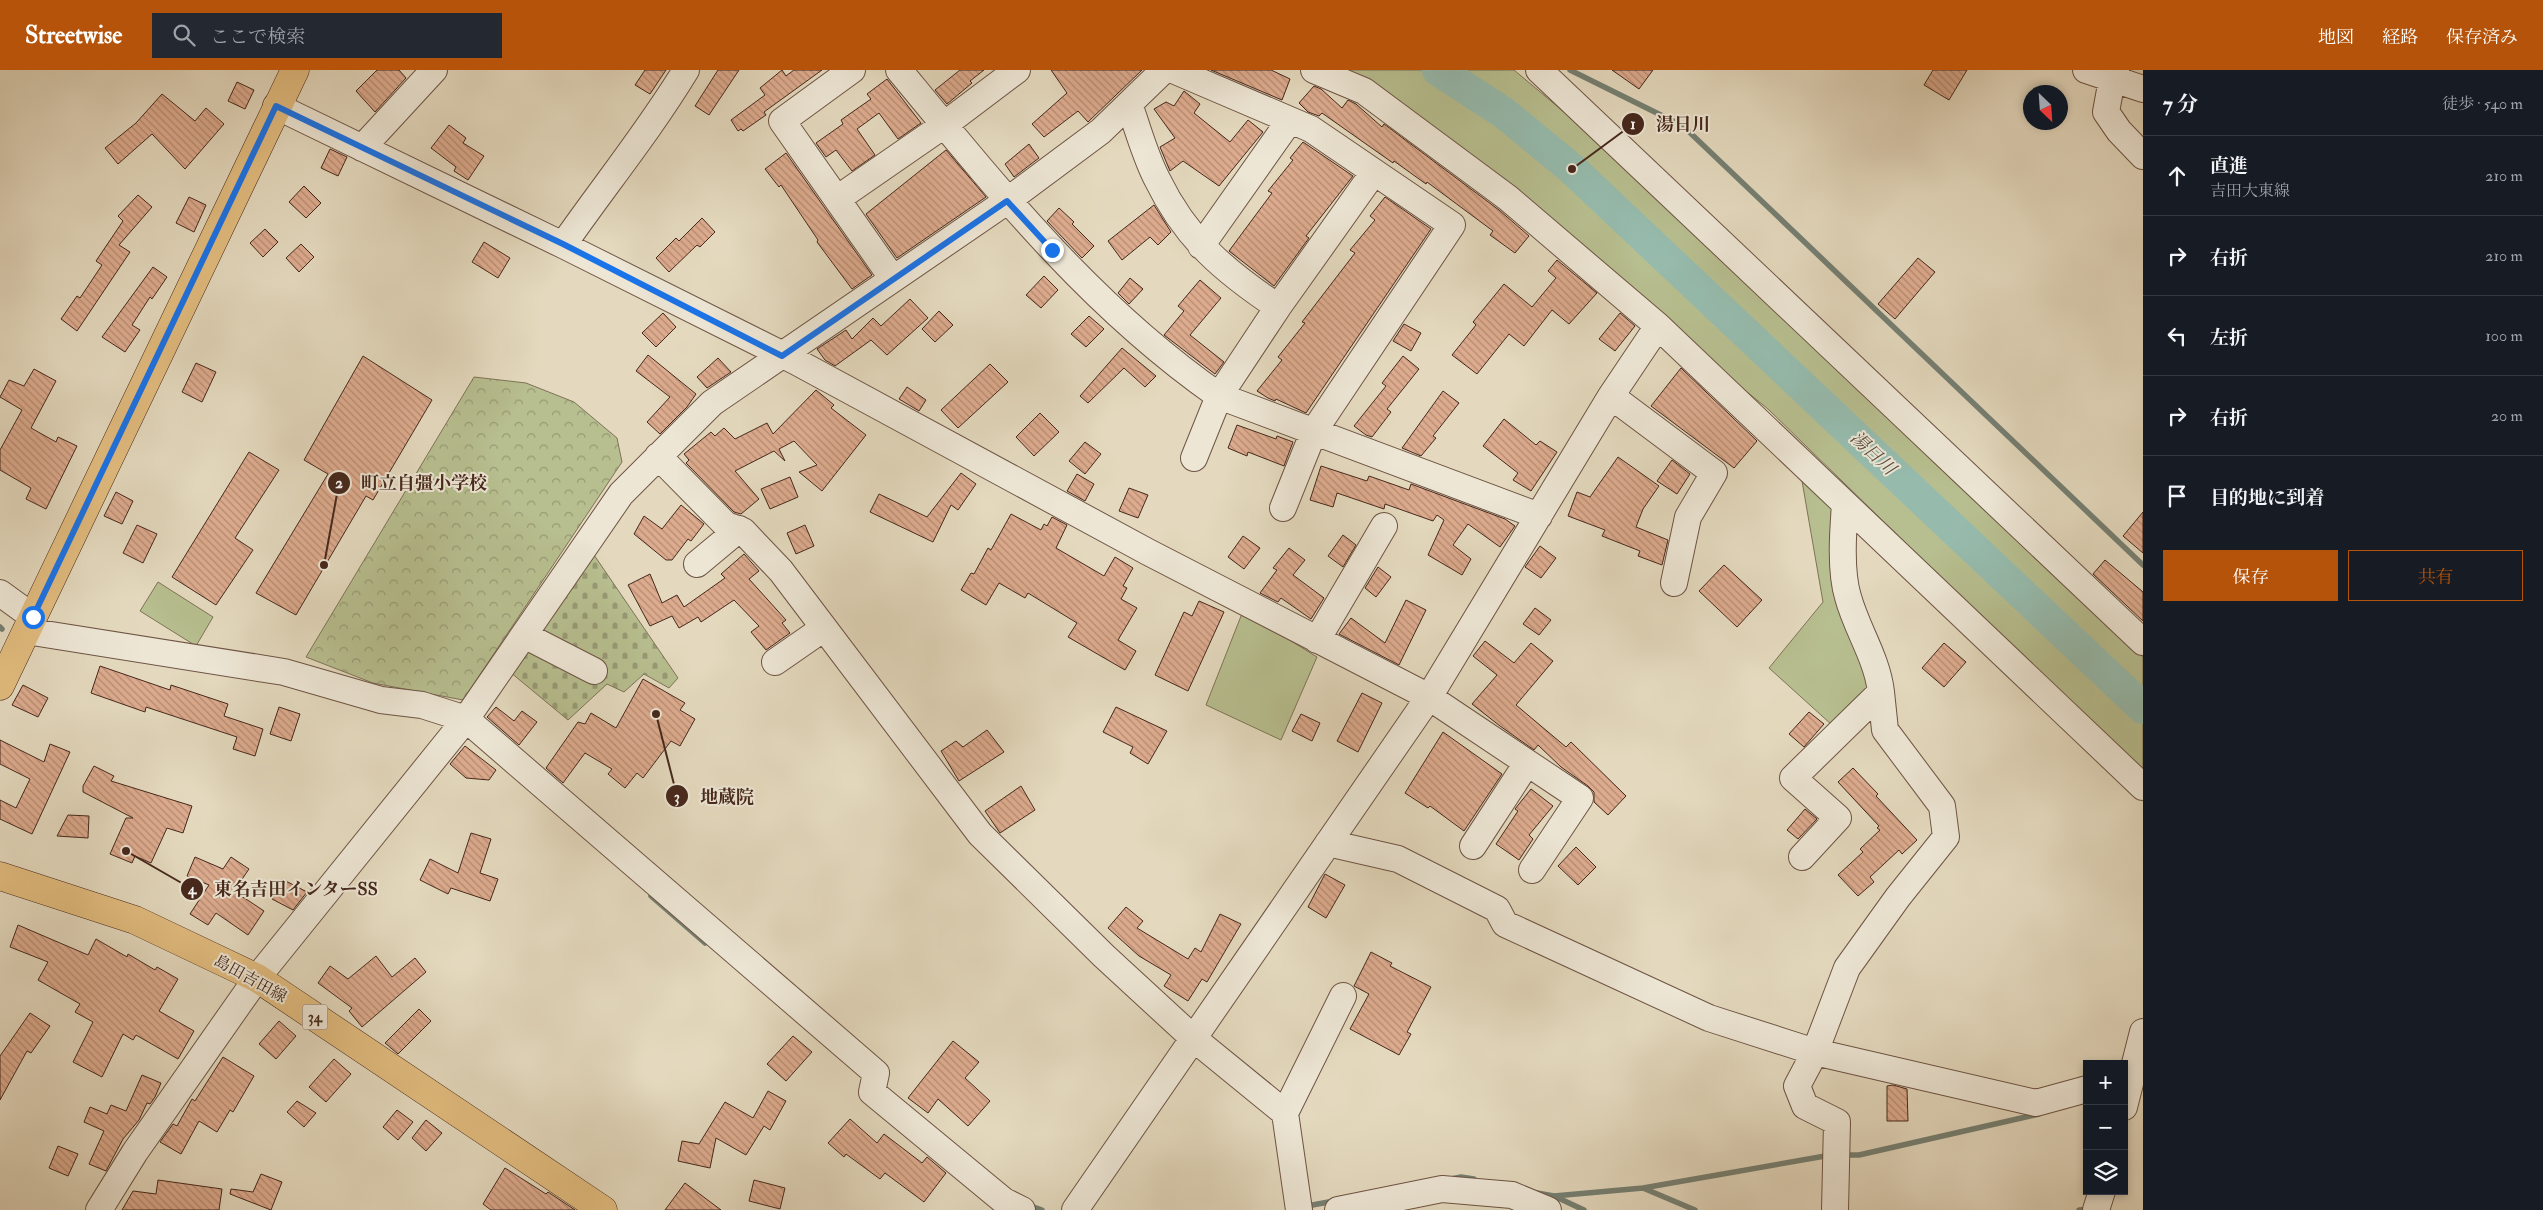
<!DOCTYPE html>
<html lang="ja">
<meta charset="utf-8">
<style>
:root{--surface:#171b24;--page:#242831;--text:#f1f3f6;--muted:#9ea1a6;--line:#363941;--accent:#b45309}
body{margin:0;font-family:"IM FELL Double Pica","Noto Serif JP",serif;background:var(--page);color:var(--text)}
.controls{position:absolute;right:15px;bottom:15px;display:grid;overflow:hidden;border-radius:0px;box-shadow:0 2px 8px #0003}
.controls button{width:45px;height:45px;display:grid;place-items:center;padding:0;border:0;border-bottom:1px solid var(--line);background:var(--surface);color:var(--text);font:25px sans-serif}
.compass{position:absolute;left:2023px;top:15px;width:45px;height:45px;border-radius:50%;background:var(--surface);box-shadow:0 2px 8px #0003;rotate:155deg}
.stop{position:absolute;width:15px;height:15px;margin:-11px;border:4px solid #1a73e8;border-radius:50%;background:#fff}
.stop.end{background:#1a73e8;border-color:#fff;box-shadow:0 1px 5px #0008}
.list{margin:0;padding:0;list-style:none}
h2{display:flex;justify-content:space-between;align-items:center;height:65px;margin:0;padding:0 20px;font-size:21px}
h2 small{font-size:16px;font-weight:400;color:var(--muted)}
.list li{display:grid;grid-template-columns:32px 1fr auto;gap:15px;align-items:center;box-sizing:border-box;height:80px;padding:0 20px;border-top:1px solid var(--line)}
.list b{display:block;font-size:19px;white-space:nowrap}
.list p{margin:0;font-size:16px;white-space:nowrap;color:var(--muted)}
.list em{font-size:16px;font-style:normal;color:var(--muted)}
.actions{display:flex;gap:10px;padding:15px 20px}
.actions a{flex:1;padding:11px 0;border:1px solid var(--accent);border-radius:0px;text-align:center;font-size:18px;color:var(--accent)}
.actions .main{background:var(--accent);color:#fff}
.icon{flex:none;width:28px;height:28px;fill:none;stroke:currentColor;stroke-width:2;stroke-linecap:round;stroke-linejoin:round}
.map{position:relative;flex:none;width:2143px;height:1140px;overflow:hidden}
header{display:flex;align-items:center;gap:30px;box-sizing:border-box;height:70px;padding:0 25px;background:var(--accent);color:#fff}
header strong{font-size:24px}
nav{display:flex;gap:28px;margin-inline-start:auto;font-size:18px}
.search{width:350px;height:45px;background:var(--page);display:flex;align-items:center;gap:12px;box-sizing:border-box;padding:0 18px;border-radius:0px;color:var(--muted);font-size:19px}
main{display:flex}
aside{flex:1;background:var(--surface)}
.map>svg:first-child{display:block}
.grass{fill:#b7be8f;stroke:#7e7356}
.cemetery{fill:url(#cemetery-stones);stroke:#7e7356}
.park{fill:url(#park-crowns);stroke:#7e7356}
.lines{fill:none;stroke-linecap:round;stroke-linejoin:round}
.stream{stroke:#768073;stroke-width:5.5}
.river{stroke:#96bbad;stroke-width:32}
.building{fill:url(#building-back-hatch);stroke:#46281c}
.minor-casing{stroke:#6e5444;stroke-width:28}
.major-casing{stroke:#46281c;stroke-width:29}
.minor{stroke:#ede6d5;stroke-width:26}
.major{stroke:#e2bc7f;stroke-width:28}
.route{stroke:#1a73e8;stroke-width:6}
.labels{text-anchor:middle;stroke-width:4;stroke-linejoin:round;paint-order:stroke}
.shield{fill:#ede6d5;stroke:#786154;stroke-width:1}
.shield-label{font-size:15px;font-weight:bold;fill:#46281c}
.street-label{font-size:16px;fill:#46281c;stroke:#ede6d5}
.water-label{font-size:18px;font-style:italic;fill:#5a4d40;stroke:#ede6d5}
.leader{fill:none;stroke:#46281c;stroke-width:2}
.callout-dot{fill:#46281c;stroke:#ede6d5;stroke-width:2}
.mark-label{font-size:15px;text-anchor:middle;font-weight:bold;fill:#fff}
.callout-label{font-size:18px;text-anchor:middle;font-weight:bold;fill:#46281c;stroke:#ede6d5;stroke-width:4;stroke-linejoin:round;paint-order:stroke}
</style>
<header>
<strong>Streetwise</strong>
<div class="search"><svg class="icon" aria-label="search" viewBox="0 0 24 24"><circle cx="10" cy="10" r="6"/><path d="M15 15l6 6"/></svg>ここで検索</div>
<nav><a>地図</a><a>経路</a><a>保存済み</a></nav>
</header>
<main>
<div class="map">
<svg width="2143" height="1140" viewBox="0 0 2143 1140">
<defs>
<pattern id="cemetery-stones" width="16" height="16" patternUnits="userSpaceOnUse" patternTransform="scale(1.25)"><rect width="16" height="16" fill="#b7be8f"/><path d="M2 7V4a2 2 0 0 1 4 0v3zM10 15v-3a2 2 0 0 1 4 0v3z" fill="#979a74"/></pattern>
<pattern id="park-crowns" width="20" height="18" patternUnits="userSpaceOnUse" patternTransform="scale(1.25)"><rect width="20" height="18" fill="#b7be8f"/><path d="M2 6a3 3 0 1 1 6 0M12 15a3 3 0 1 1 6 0" fill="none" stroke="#979a74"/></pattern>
<pattern id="building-back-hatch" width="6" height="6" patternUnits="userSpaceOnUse" patternTransform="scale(1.25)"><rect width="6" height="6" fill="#ddab8e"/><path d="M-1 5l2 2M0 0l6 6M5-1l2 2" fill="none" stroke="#b58b73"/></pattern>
</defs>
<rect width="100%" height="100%" fill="#e4d9be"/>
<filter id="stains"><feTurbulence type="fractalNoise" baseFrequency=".004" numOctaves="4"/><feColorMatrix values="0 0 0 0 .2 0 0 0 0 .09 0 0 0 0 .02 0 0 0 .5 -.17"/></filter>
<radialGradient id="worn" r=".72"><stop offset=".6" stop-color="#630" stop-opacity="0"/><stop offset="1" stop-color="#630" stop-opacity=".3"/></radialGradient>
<!-- grass -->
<path class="grass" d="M1317,0H1514L1651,115L1948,406L2143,587V704L1768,339L1525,142Z
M1802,411L1838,441L1876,618L1832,655L1769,598L1823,532Z
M158,512L213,547L196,576L140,541Z
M1243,541L1317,587L1281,670L1206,635Z"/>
<!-- cemetery -->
<path class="cemetery" d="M592,482L678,608L669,618L644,604L624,622L607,614L568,650L510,602Z"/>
<!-- park -->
<path class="park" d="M474,307L526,313L574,332L617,368L622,392L463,630L373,613L306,587Z"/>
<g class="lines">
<!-- stream -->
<path class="stream" d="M1570,0L1683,56L2143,495
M0,557L2,559
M651,826L705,873
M1843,1085H1859L2039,1044
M1451,1109L1461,1107L1474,1109
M1643,1118L1695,1140
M1537,1123L1554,1126L1584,1140
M1554,1126L1643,1118L1831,1085
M1028,1135L1042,1140
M1307,1136L1334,1131
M2079,1140L2091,1139"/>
<!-- river -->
<path class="river" d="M1438,0L1504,43L1572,99L2143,638"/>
</g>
<!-- building -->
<path class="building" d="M377,0H399L406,8L375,42L356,21Z
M645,0H666L650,24L635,15Z
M718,0H739L709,45L695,36Z
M782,0L786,6L794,0H822L764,42L766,45L743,61L741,59L738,61L731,50L765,25L760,18Z
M960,0H984L970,11L972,13L947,34L935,20Z
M1051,0H1142L1088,52L1078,41L1044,67L1032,54L1067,23Z
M1211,0H1271L1290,9L1282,30Z
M1612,0H1653L1639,19Z
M1933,0H1967L1949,30L1924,15Z
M887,9L921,53L898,69L879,43L857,59L875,85L852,101L836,80L826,87L816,73L843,54L841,50L871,29L867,24Z
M237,12L254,20L245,39L228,31Z
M1314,16L1321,19L1342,38L1348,30L1356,34L1382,57L1384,54L1499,140L1529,166L1515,183L1490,165L1493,161L1427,112L1426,114L1394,91L1393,93L1322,43L1319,46L1308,42L1299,33Z
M1184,21L1200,34L1194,43L1230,72L1248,50L1263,62L1219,116L1183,91L1170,101L1160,77L1175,68L1154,39L1166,32L1174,36Z
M162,24L195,51L206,38L224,54L185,99L152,64L118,94L105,78L136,53Z
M449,55L466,68L463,73L484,86L468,110L454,101L456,97L431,78Z
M1303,72L1353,106L1306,166L1309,168L1274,216L1229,181L1272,123L1268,121L1293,90L1290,88Z
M1029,74L1039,88L1014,107L1005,94Z
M330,79L347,87L338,106L321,98Z
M946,80L986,127L897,188L866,144Z
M786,83L872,205L852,219L817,172L818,170L781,115L779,117L765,99Z
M304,116L321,133L306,148L289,132Z
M138,125L152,137L119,175L130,182L77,261L61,249L77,226L80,228L102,195L96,191L123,151L118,146Z
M189,127L206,135L194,162L176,153Z
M1385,127L1431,159L1306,343L1276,329L1275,331L1268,328L1257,321L1282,290L1278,287L1305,253L1302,252L1355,183L1350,180L1375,150L1370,146Z
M1154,135L1171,162L1158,175L1150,167L1122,190L1108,171Z
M1059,138L1074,152L1072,154L1094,176L1082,188L1047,151Z
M702,148L715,162L700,177L697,175L669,202L656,188L676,168L679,171Z
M265,159L278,172L263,187L250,173Z
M484,172L510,188L498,208L472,192Z
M301,174L314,187L299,202L286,188Z
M1918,188L1935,202L1895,249L1878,234Z
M1557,190L1597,223L1569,254L1552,240L1524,276L1509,264L1477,304L1452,285L1476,255L1473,252L1504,214L1532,237L1556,208L1548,201Z
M153,197L167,207L152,229L150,227L132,255L140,260L125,282L102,267Z
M1044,206L1058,220L1041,238L1026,225Z
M1130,208L1143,219L1129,234L1118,223Z
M1200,210L1221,228L1190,265L1224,292L1215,304L1164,265L1184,241L1178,236Z
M910,229L928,248L887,285L871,270L835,296L825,290L817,279L846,260L852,269L873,248L881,256Z
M939,241L953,255L935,272L922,259Z
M663,243L676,257L656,277L642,263Z
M1620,243L1635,256L1615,281L1599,269Z
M1089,246L1104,259L1086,277L1071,264Z
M1404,254L1421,263L1411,281L1393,271Z
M1122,278L1156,306L1145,317L1124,298L1088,333L1080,326Z
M648,285L696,324L687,337L660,364L647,352L670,327L636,301Z
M363,286L432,330L373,430L366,426L296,545L256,523L328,404L304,390Z
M1403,286L1419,299L1387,339L1391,342L1372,367L1366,365L1354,356L1386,316L1382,313Z
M718,288L731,302L707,318L697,307Z
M196,293L216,302L202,332L182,322Z
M990,294L1008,312L958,358L941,340Z
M1681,298L1757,371L1734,398L1651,336Z
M34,299L56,311L31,358L56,372L58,367L77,376L46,439L26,429L31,418L0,400V380L22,340L0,327L9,310L24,316Z
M907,317L926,330L919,341L899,329Z
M816,320L834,335L831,338L866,365L822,421L799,402L817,395L794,371L779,379L785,391L774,381L735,401L759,429L741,444L734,442L686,393L689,390L684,384L711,362L715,366L724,358L735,369L767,353L773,364Z
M1443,321L1459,333L1433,366L1436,368L1421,386L1402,378Z
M1040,343L1059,362L1034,386L1016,367Z
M1504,349L1536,375L1540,371L1557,382L1531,421L1513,410L1518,403L1483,376Z
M1237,355L1276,369L1277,366L1293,372L1284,396L1248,382L1247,386L1228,378Z
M1085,372L1101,384L1085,404L1069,391Z
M249,382L279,400L235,468L253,480L216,535L172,507Z
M1618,387L1659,416L1643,439L1636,457L1668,470L1662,495L1638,486L1640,481L1602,466L1605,460L1568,446L1577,422L1590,427Z
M1672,390L1690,404L1677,424L1657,411Z
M1321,396L1367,411L1369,406L1409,420L1411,414L1505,449L1515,456L1500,477L1468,454L1453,475L1471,489L1462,505L1428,485L1444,450L1437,445L1433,451L1385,434L1384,439L1337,423L1333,437L1310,430Z
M961,403L976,414L958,440L951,435L933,472L870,442L879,424L927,447Z
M1077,404L1094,414L1085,431L1067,421Z
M790,407L798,427L770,439L761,419Z
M1129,418L1148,425L1138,448L1119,441Z
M116,422L133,431L122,454L104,446Z
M681,435L704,454L691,471L688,469L672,490H666L634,464L644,446L662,459Z
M2143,442V483L2123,466Z
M1011,444L1041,460L1044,454L1047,456L1052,447L1067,455L1056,478L1104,506L1115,487L1133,498L1123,516L1127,518L1121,529L1137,538L1118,570L1136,581L1125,600L1068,567L1077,553L1028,523L1025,528L999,513L986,535L961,520L971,503L974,504L988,478L991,480Z
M137,455L157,464L143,493L123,483Z
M805,455L814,476L796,484L787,463Z
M1343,465L1356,475L1343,497L1328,486Z
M1243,466L1260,478L1244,499L1228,487Z
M1540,476L1556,488L1541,508L1525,497Z
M1289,478L1305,490L1293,505L1324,528L1311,549L1281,528L1278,532L1260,523L1277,500L1273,498Z
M744,484L759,501L749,509L786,550L782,553L790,563L766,580L751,562L759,556L734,530L701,552L698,547L679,558L672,546L650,556L628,515L650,504L662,533L677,525L684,537L725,508L721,504Z
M2105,490L2143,522V551L2093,504Z
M1724,495L1762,530L1737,557L1699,521Z
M1378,497L1391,507L1376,527L1365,518Z
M1406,530L1426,540L1399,595L1339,564L1351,548L1385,573Z
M1199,531L1224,542L1188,621L1155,605L1184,542L1192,546Z
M1535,538L1551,550L1539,565L1523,554Z
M1485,571L1514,593L1531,573L1553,591L1516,635L1566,677L1571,672L1626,726L1608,745L1594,732V722L1588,716L1561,697L1538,675L1534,680L1500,656L1472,634L1497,605L1473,586Z
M1944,573L1966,592L1944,617L1922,598Z
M100,596L170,620L171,615L228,634L224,646L263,659L255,686L233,679L237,667L146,637L145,642L91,623Z
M643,609L685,633L680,640L695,649L680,676L671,671L643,708L637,703L625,718L608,704L612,699L585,683L563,713L546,698L578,652L585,654L591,643L616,658Z
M23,615L48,628L38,647L12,635Z
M1362,623L1382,633L1358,682L1337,671Z
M279,637L300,644L291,671L270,664Z
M496,637L514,651L522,641L537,652L519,675L487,647Z
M1116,637L1167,661L1148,694L1130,683L1133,677L1103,662Z
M1809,642L1824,654L1804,677L1789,664Z
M1301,644L1320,653L1312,671L1292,661Z
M987,660L1004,682L959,711L941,681L956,671L963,677Z
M1443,662L1502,704L1464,761L1430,736L1428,738L1405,723Z
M0,670L44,692L50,674L70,682L32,764L0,749V730L16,738L30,709L0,694Z
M465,676L496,700L489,710L466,708L450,694Z
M94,696L114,706L111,711L192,736L183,763L167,758L151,793L135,786L132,793L110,784L126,748H133L83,722V716Z
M1853,698L1878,724L1876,726L1917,770L1902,784L1899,780L1870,807L1874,812L1858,826L1838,805L1863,782L1860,779L1880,760L1877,758L1879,756L1838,712Z
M1021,716L1035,740L1000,763L985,741Z
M1531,719L1553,736L1529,765L1533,769L1519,790L1496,774L1518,741L1515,739Z
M1805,739L1817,749L1798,769L1787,760Z
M68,745L89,746L88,768L57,766Z
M471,763L491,769L480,803L498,809L490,831L451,818L448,824L420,810L430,789L458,803Z
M1576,777L1596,797L1578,815L1558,796Z
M195,787L223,799L231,787L249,799L234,821L264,841L248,865L216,843L208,855L190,844L209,815L187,806Z
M1325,804L1345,815L1326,848L1308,837Z
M282,809L307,822L293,840L272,829Z
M1126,837L1143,851L1137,858L1188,889L1195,878L1201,882L1220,844L1241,854L1207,912L1202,909L1188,931L1164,916L1171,905L1139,886L1108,858Z
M18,855L88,885L96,869L127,887L128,884L155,900L157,897L178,909L159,941L194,961L178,989L136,965L133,970L123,964L102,1007L73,992L93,952L75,942L80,934L38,910L48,892L10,877Z
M1371,882L1392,893L1390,896L1431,917L1407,962L1411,964L1399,985L1350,959L1369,924L1354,916Z
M376,886L392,907L415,888L426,902L362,957L349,941L352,938L318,913L330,896L348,909Z
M419,939L431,951L398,984L385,973Z
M30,943L50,956L31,983L27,981L0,1030V986Z
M279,951L296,966L276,989L259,974Z
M793,966L812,982L786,1011L767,994Z
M953,971L979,992L965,1008L990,1031L968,1056L938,1029L928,1043L908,1028Z
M223,987L254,1006L233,1042L230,1040L217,1062L199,1051L181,1084L160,1072L173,1054L177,1056L192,1029L195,1031Z
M334,989L351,1004L326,1032L309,1017Z
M142,1005L161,1013L155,1027L150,1034L147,1033L139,1050L123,1069L106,1101L89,1094L104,1061L84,1052L90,1037L107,1044L111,1035L126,1041Z
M1893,1015L1907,1019L1908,1051H1887V1016Z
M768,1021L786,1031L770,1060L764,1056L746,1085L716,1068L710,1098L678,1091L682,1071L699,1074L725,1032L753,1048Z
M297,1031L316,1043L304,1057L287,1042Z
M397,1040L413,1052L398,1070L383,1057Z
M850,1049L877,1073L884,1064L922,1093L927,1087L946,1103L924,1132L885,1103L880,1109L846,1084L844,1087L828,1073Z
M426,1050L442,1063L426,1081L412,1068Z
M58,1076L78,1084L68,1106L49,1098Z
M505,1098L546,1124L548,1122L575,1140H491L483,1134Z
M261,1104L282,1112L271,1140L230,1124L231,1119L253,1122Z
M158,1110L222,1119L219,1140H122L133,1121L156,1124Z
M754,1110L785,1118L780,1139L749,1131Z
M685,1113L721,1140H665Z"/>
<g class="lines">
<!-- minor casing -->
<g class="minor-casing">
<path id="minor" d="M852,0L782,51L893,209
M899,0C997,119 1091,237 1219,326L1539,446
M1173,0L1311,59L1452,155L1314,361L1283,438
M1314,0L1364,21L1508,128L1658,256L2143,717
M1539,0L2143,572
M2086,0L2143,19
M2116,0L2112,9L2106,42L2119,61L2143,86
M1129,34C1138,59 1145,86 1157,109C1186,169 1224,201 1278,237
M276,36L563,175L795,291L1148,482L1429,627L1580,728L1532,800
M362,78L434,0
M837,129L944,55L1017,0
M563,175C604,116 649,61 686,0
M1201,176L1290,50
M1611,326L1714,403L1688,447L1674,513
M658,386L726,455L743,461L781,501L980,764L1104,886L1193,968L1285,1043L1299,1140
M1194,388L1219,326L1278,237L1374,102
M697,494L739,459
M0,523L33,547
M26,561L284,602L381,630L422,635L466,649L876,1003L872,1022L1004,1131L1022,1140
M524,565L594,601
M1317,570L1384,456
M775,592L824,558
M1328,773L1398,789L1497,839L1505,854L1709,948L1815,982L2036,1033L2087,1019
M1473,776L1527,693
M1802,787L1838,748L1793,708L1881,622C1877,588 1857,560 1848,527C1840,501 1843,461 1845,434
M2124,1037L2143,962
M1285,1043L1343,926
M99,1140L135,1082L257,908L466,649L621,424L712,333L1007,131L1101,61L1164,0
M1075,1140L1429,627L1611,326L1658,256
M1338,1140L1442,1119L1512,1125L1548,1140
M1835,1140L1837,1052L1805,1036L1797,1016L1815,982L1847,898L1898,827L1946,767L1942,736L1885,660L1881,622
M2096,1140L2102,1121"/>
</g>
<!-- major casing -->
<g class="major-casing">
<path id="major" d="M0,616L295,0
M0,806L135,850L257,908L603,1140"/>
</g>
<!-- minor -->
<use href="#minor" class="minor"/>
<!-- major -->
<use href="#major" class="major"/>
</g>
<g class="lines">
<!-- route -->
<path class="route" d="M33,547L276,36L563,174L782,286L1007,131L1052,180"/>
</g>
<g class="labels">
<!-- shield labels -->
<rect class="shield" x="302.5" y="934.5" width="25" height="25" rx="4"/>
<g class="shield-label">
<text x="315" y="952">34</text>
</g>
<!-- street labels -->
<g class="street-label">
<text transform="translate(251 908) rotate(29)" y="6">島田吉田線</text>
</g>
<!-- water labels -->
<g class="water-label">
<text transform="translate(1873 383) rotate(43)" y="6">湯日川</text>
</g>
</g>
<!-- callouts -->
<path class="leader" d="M1572 99L1633 54M324 495L339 413M656 644L677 726M126 781L192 819"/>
<g class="callout-dot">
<circle cx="1572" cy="99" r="5"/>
<circle cx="324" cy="495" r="5"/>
<circle cx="656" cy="644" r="5"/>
<circle cx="126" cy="781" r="5"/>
<circle cx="1633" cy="54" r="12"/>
<circle cx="339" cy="413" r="12"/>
<circle cx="677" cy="726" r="12"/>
<circle cx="192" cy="819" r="12"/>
</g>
<g class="mark-label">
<text x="1633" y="59">1</text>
<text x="339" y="418">2</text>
<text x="677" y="732">3</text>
<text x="192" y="824">4</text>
</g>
<g class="callout-label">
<text x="1683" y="60">湯日川</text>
<text x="424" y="419">町立自彊小学校</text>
<text x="727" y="733">地蔵院</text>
<text x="296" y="825">東名吉田インターSS</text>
</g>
<rect width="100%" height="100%" filter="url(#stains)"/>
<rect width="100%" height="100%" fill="url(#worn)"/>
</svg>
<div class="controls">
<button>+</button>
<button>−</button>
<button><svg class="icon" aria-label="layers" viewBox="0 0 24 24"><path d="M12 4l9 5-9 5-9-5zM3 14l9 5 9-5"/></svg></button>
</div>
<svg class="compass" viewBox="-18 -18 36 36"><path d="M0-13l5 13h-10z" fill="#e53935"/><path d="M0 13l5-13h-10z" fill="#9ea1a6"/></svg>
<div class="stop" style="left:33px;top:547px"></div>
<div class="stop end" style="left:1052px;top:180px"></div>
</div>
<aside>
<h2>7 分<small>徒歩 · 540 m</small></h2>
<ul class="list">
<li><svg class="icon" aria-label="ahead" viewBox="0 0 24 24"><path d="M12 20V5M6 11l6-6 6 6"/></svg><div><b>直進</b><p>吉田大東線</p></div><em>210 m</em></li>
<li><svg class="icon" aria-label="right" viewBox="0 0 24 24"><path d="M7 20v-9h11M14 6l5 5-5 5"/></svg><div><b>右折</b></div><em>210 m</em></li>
<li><svg class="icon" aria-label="left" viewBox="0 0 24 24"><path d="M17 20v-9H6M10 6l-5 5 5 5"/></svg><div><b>左折</b></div><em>100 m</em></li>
<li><svg class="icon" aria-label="right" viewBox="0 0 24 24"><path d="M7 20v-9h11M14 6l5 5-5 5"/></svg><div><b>右折</b></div><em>20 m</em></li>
<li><svg class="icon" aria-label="arrive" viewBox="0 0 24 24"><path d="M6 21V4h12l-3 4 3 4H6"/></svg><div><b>目的地に到着</b></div></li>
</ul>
<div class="actions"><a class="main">保存</a><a>共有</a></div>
</aside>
</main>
